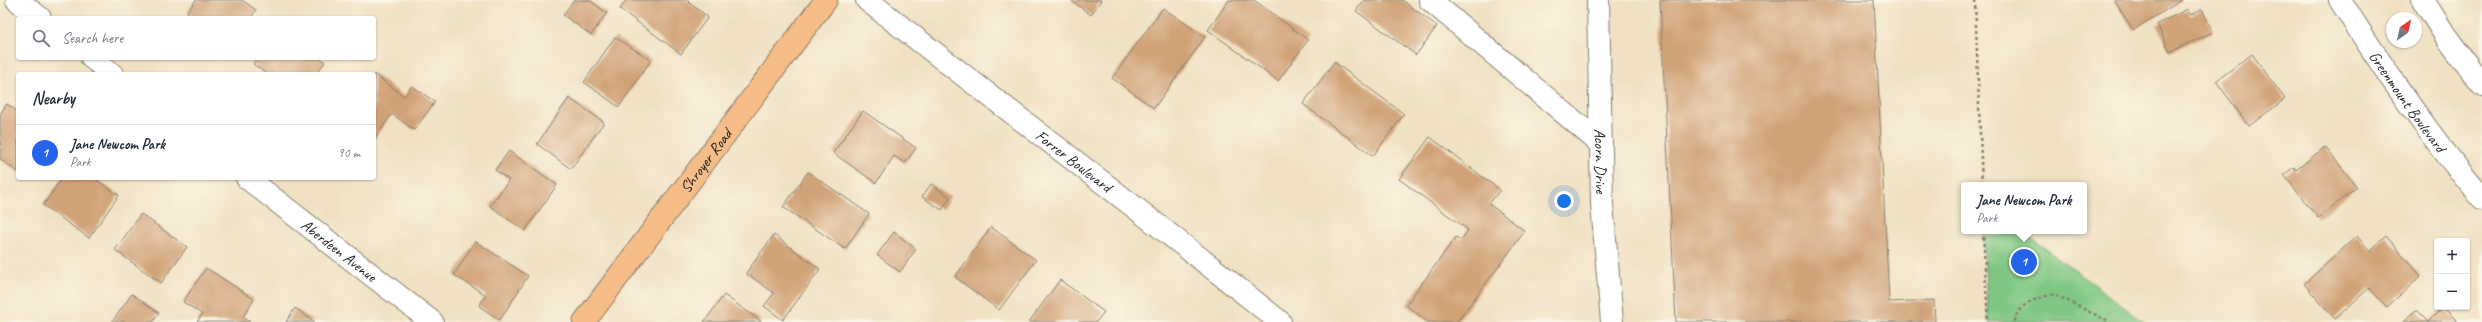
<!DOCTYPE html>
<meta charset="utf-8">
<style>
:root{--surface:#fff;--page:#f6f6f7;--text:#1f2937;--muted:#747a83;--line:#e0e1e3;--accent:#2563eb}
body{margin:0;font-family:Caveat,sans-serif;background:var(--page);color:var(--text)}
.controls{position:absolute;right:12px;bottom:12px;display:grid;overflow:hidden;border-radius:4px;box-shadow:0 1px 3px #0004}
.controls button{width:36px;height:36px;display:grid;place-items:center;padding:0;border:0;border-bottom:1px solid var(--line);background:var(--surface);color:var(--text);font:20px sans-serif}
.compass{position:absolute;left:2386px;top:12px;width:36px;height:36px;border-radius:50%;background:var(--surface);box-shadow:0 1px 3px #0004;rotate:34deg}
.you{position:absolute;left:1564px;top:201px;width:14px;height:14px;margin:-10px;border:3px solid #fff;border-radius:50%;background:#1a73e8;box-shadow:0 0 0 6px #1a73e833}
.badge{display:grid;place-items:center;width:26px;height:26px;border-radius:50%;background:var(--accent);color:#fff;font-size:13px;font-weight:700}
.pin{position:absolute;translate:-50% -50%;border:2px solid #fff;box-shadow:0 1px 4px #0006}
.popup{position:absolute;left:1961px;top:182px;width:126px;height:52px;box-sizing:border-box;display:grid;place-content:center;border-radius:4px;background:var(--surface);filter:drop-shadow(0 1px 3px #0005);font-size:13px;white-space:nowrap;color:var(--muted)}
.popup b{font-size:15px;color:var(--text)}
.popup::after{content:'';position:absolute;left:50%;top:100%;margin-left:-8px;border:8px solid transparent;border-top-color:var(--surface)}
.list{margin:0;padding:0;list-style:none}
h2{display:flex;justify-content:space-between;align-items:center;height:52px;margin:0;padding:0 16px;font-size:17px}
h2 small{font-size:13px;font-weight:400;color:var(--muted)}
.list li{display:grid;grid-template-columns:26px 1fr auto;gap:12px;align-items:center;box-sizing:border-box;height:56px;padding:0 16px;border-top:1px solid var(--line)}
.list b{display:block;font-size:15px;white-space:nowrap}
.list p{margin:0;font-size:13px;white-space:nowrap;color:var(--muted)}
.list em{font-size:13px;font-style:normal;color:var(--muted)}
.icon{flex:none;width:22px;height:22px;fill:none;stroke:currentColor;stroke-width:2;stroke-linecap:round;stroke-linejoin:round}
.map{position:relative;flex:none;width:2482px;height:322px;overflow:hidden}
.search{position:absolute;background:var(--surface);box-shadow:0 1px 3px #0004;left:16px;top:16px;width:360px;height:44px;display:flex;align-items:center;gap:10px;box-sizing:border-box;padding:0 14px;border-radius:4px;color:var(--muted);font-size:15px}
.panel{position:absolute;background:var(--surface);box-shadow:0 1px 3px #0004;left:16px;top:72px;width:360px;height:108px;border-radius:4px}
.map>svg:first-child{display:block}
.green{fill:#7fc783;stroke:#4e7250}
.building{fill:#d0a277}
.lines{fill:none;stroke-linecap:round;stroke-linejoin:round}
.minor-casing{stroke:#867e6f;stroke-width:24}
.major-casing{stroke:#867e6f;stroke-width:24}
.path{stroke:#867e6f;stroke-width:2.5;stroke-dasharray:3 3;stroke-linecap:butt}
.minor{stroke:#fff;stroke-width:22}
.major{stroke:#f7bd88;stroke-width:22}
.labels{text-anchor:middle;stroke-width:4;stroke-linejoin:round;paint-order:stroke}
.street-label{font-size:16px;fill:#1c1c1c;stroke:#fcf5e5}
</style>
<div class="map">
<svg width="2482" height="322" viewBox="0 0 2482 322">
<rect width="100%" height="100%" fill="#fcf5e5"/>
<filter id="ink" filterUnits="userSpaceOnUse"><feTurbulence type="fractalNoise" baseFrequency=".025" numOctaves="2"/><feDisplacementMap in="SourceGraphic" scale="8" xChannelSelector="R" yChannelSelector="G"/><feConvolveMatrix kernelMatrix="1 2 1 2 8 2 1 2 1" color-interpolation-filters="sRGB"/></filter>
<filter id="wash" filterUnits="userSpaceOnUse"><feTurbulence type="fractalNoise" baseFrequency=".012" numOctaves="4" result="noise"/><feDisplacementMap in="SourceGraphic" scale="16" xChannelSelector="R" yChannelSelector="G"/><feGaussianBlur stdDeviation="0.9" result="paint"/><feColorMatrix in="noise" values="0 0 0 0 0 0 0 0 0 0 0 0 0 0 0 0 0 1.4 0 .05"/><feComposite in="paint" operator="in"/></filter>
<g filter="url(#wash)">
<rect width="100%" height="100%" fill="#f0e1c2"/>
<!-- green -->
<path class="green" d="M1983,231H2022L2144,322H1988Z"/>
<g id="blocks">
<!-- building -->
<path class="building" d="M196,0H242L256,10L251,18H196L187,12Z
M574,0H589L607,13L591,35L563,15Z
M627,0H689L688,2L708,17L681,54L620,9Z
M1071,0H1101L1091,15Z
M1229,0H1254L1308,40L1278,81L1208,30Z
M1364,0H1402L1437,26L1416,55L1356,11Z
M1660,0H1874L1889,302L1934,300L1935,322H1676Z
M2114,0H2182L2133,30Z
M1163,8L1205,37L1154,108L1112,78Z
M2188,9L2190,15L2202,9L2213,32L2170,52L2157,24Z
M615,37L651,60L619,107L584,82Z
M2252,54L2285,99L2249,126L2216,81Z
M257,58H319L325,62L316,74H267L253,64Z
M1334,62L1404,114L1373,156L1303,104Z
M374,74L404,96L412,86L435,102L414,130L392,114L374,139Z
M569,98L604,122L571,169L537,144Z
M7,104L18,112V172L0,159V114Z
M863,111L916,148L905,163L894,156L876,183L833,153Z
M1430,137L1500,190L1489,204L1525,231L1457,322H1428L1406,305L1456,237L1461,240L1468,230L1399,179Z
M2325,147L2357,187L2318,218L2284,175L2294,167L2296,170Z
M509,151L557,185L525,231L490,206L509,180L495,170Z
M808,172L869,214L845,249L783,207Z
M62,178H94L119,195L89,238L43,205Z
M931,184L950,197L942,210L922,197Z
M141,214L187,247L161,283L115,250Z
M991,227L1036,260L999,310L955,277Z
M894,232L916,249L900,272L877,255Z
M774,235L820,269L783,320L764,306L774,293L746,273Z
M2357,236L2370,251L2386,236L2421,276L2387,307L2369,288L2335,319L2304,284Z
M475,241L528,276L500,320L479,306L486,295L454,275Z
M206,268L254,299L243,317L250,322H197L202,314L183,302Z
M1060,280L1104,312L1096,322H1029Z
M132,294L159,313L153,322H112Z
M724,295L762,322H704Z
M2443,307L2458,322H2403L2416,310L2428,322Z
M295,308L315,322H286Z"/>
</g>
</g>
<g filter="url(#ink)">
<use href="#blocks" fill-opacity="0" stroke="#867e6f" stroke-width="1"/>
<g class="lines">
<!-- minor casing -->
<g class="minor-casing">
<g id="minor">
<path d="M17,0L40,18"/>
<path id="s1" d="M867,0C1004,108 1144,212 1280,322"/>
<path d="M1430,0L1601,144"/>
<path id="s2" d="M1598,0L1602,204L1612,322"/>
<path id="s3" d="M2340,0C2383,69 2429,136 2482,198"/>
<path d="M2423,0L2445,35L2482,85"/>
<path d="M92,58L112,74"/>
<path id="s4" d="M247,178L432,322"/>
</g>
</g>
<!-- major casing -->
<g class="major-casing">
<g id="major">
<path id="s5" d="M584,322L826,0"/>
</g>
</g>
<!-- path -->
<path class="path" d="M1975,0L1982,185
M1983,231L1988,322
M2015,322C2016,303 2039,298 2054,294L2110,322"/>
<!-- minor -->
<use href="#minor" class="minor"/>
<!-- major -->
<use href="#major" class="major"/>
</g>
</g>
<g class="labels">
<!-- street labels -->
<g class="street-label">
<text dy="6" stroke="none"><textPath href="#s3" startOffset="122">Greenmount Boulevard</textPath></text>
<text dy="6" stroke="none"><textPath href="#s5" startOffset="202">Shroyer Road</textPath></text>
<text dy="6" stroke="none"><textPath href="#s1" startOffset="262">Forrer Boulevard</textPath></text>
<text dy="6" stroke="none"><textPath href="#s2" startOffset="161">Acorn Drive</textPath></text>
<text dy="6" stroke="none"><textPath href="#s4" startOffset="117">Aberdeen Avenue</textPath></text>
</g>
</g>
</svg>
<div class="controls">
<button>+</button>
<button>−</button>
</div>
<svg class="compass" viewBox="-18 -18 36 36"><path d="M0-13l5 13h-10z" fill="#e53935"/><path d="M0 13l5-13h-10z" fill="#747a83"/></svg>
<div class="you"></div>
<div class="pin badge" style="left:2024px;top:262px">1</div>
<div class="popup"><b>Jane Newcom Park</b>Park</div>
<div class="search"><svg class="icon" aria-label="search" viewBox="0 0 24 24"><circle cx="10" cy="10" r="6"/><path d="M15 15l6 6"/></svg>Search here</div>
<section class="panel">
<h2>Nearby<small></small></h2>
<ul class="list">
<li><span class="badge">1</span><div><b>Jane Newcom Park</b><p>Park</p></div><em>90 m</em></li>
</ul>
</section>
</div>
